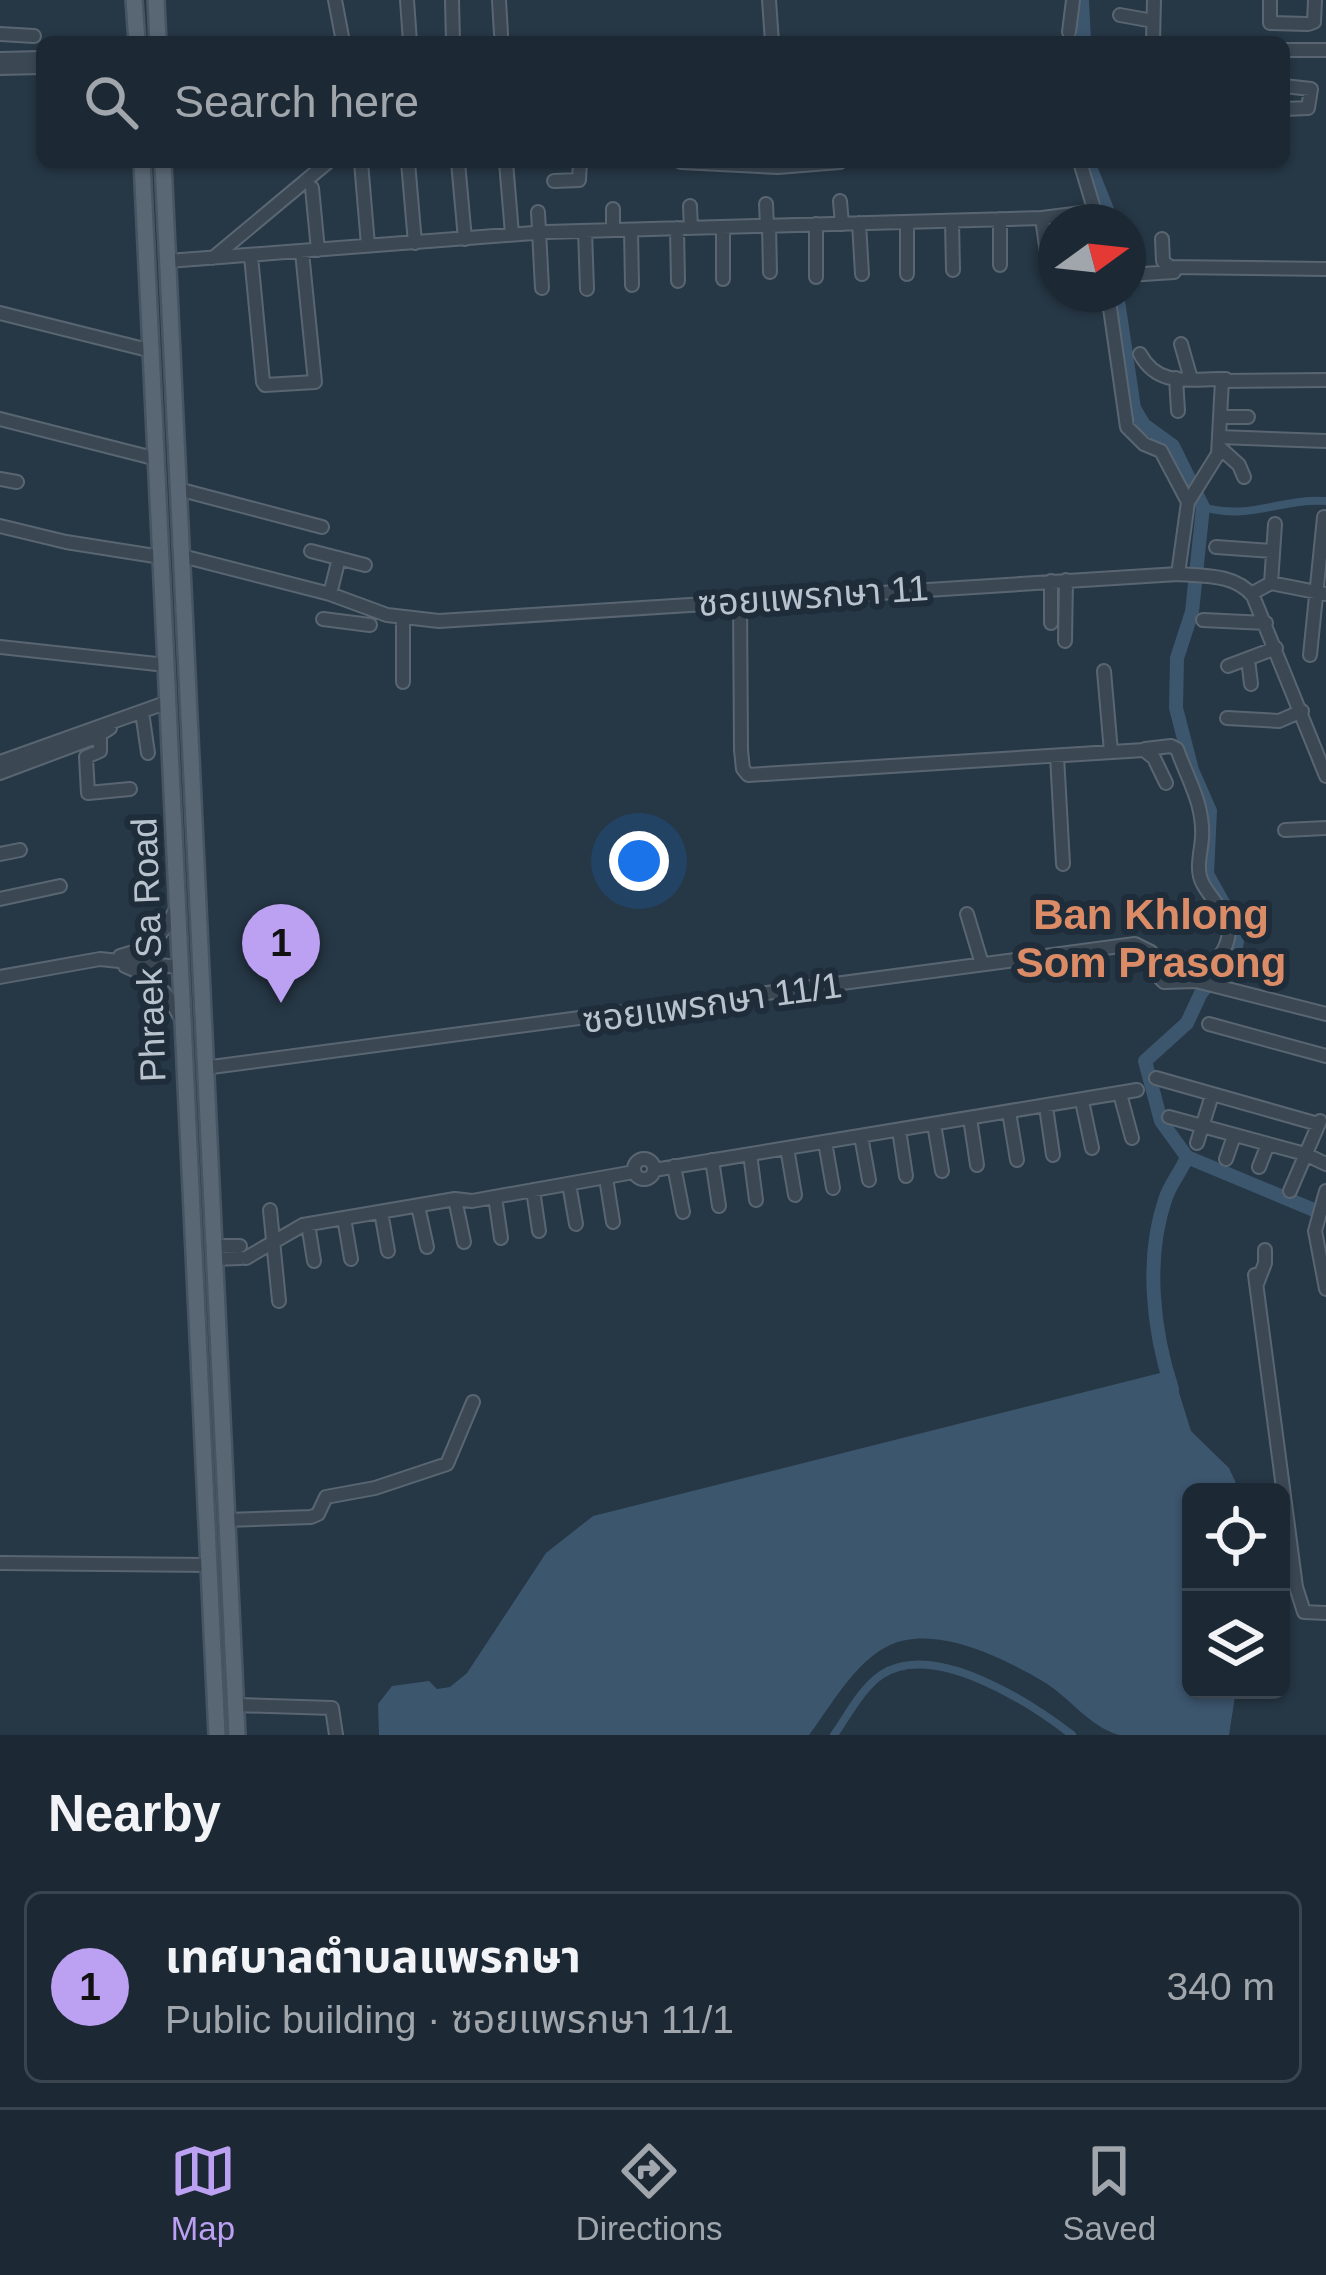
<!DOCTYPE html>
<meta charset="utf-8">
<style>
:root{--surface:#1c2934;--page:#25313c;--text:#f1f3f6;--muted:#a0a6ac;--line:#3a454f;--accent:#bca0f2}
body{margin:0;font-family:Arial,"Noto Sans Thai",sans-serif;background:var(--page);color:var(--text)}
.controls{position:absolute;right:36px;bottom:36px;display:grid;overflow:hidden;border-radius:18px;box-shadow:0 3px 9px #0004}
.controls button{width:108px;height:108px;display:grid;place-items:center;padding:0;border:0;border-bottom:3px solid var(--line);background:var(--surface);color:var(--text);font:60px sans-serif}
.compass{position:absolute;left:1038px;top:204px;width:108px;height:108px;border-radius:50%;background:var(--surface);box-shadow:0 3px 9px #0004;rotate:75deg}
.you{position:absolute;left:639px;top:861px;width:42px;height:42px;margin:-30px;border:9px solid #fff;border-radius:50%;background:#1a73e8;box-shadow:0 0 0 18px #1a73e833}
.badge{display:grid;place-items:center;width:78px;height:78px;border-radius:50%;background:var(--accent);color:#111;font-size:39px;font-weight:700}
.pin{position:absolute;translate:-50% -99px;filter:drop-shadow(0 3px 6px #0008)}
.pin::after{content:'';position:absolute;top:63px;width:42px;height:36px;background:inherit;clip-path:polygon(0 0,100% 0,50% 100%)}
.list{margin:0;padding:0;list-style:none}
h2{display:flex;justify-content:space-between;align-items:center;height:156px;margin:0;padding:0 48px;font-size:51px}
h2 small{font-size:39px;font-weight:400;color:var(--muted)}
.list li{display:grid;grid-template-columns:78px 1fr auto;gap:36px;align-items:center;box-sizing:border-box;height:192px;margin:0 24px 24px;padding:0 24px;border:3px solid var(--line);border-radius:18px}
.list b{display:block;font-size:45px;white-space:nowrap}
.list p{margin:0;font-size:39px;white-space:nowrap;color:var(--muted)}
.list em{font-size:39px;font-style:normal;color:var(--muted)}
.icon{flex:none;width:66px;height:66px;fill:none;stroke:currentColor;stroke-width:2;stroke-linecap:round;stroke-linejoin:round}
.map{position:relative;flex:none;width:1326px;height:1735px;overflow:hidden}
.search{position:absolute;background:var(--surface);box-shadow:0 3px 9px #0004;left:36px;right:36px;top:36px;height:132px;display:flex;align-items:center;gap:30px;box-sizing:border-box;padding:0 42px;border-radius:18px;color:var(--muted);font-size:45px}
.sheet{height:372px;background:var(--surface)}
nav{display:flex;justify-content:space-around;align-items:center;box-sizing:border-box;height:168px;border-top:3px solid var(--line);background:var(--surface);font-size:33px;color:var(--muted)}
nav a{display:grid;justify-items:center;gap:6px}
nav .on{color:var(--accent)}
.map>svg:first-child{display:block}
.water{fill:#3c566e}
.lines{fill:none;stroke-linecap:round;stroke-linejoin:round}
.canal{stroke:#3c566e;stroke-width:8}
.river{stroke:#3c566e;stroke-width:14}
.minor-casing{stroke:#596672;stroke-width:16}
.major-casing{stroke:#475461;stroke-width:20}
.minor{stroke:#3b4854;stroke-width:12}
.major{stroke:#596774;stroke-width:15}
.labels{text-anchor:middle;stroke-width:12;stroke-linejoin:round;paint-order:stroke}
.street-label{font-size:36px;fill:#b9c3ce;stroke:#1f2d3a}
.quarter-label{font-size:42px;font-weight:bold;fill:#db8c66;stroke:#1f2d3a}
</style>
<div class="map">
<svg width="1326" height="1735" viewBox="0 0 1326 1735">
<rect width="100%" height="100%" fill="#263745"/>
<!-- water -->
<path class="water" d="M1172,1370L1191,1431L1229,1468L1240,1492H1191V1690H1236L1229,1735C1201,1735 1143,1735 1119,1735C1090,1727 1069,1697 1044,1682C1003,1658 935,1623 888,1646C854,1663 831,1706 809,1735H379L378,1704L392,1686L429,1681L437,1689L450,1687L467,1673L546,1553L593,1516Z"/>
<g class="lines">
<!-- canal -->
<path class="canal" d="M1203,507C1251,521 1280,498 1326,501
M834,1735C848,1715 861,1689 881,1675C934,1640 1031,1703 1072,1735"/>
<!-- river -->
<path class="river" d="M1082,0L1084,42
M1088,162L1112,222
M1117,294L1134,408L1144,425L1173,446L1203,507L1192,612L1177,658L1176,708L1192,770L1210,811L1207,874L1231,917L1237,942L1235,951L1201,993L1187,1023L1145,1061L1161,1121L1187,1157
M1187,1157L1326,1215
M1172,1389C1153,1331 1145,1259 1165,1200C1170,1184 1181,1172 1187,1157"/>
<!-- minor casing -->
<g class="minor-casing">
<path id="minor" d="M335,0L343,42
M407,0L410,42
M452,0L453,42
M499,0L501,34
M769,0L772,42
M1270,0V23L1308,24L1314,22L1315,0
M1120,15L1153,21
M1069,32L1073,0
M0,34L34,36
M1153,42L1154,0
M1284,50H1326
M0,59L42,58
M0,68L42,67
M1284,86L1311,89L1308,108L1284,109
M361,162L368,245
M408,162L415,243
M458,162L465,239
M506,162L512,234
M681,162L778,167L840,162
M1080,162L1098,222
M554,181L579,180L580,162
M312,188L318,250
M840,201L842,224
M766,204L767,226
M690,206L691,228
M538,212L542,288
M1042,218L1048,261
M952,221L953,270
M907,222V274
M859,223L862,274
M769,226L770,272
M677,228L678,281
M613,230V209
M631,230L632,285
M585,231L587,289
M1162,239L1163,261L1170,267L1326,269
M251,256L263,382L265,385L315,382L302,252
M213,258L328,162
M168,261L546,232L1042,218L1097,211
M1000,265V219
M1128,275L1174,272
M816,277V224
M723,279V227
M1108,294L1127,427L1144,444L1161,451L1188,502L1178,574
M0,313L152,351
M1181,344L1191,379
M1140,354C1159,389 1192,378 1226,379
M1176,378L1178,411
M1220,417H1248
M0,419L157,459
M1220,437L1326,441
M1219,447L1239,465L1244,477
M0,479L17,482
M178,489L322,527
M1188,502L1218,454L1222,381L1326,380
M0,526L66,542L161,557
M1216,547L1273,551
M311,551L365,565
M182,556L330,594L387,615L439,621L1178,574C1205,576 1235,574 1253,596L1326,776
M1271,583L1275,524
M330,594L339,558
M1251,594L1271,583L1326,594
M740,600L741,750L743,769L748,775L1144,750L1154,758L1166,783
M323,619L370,625
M1203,620L1266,623
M1051,623V581
M1065,641L1066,580
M0,647L166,665
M1310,655L1324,517
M1248,659L1251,684
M1228,666L1276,648
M1104,671L1111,752
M403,682V619
M142,712L148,753
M1227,718L1279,721L1302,711
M100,735V751L86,757L88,793L130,789
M1145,749L1171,746L1177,749C1188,780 1204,804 1202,838C1201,853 1195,870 1203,884C1212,901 1235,920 1227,942C1221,962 1202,970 1190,981
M1057,756L1063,864
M0,762L168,702
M0,773L96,737L110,728
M1285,830L1326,828
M0,854L20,850
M0,899L60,886
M967,914L982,964
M120,956C151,948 162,937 176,909
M125,966C153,977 166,990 180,1017
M0,977L100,959L178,967
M1209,1024L1326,1056
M204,1068L1135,944L1151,952L1156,974L1164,982L1196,981L1326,1014
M1156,1078L1318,1124
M1120,1094L1132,1138
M1082,1101L1092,1148
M1046,1107L1053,1155
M1009,1112L1017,1160
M1169,1117L1305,1154L1326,1164
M970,1118L977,1165
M934,1124L942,1171
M899,1130L906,1176
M861,1136L869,1180
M825,1142L833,1188
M1197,1143L1212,1095
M787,1148L795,1195
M750,1154L756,1200
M1226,1159L1234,1136
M634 1169a10 10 0 1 1 20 0a10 10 0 1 1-20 0Z
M712,1160L719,1206
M674,1166L683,1212
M1259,1167L1268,1144
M654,1170L1137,1090
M606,1178L613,1222
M569,1184L576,1224
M533,1190L539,1231
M1290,1191L1320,1121
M1326,1191L1315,1231L1326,1289
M495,1197L501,1238
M455,1199L464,1242
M418,1206L427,1247
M270,1210L279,1301
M381,1212L388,1251
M344,1218L351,1259
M308,1224L314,1261
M212,1246H240
M246,1258L303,1225L455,1199L472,1201L634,1172
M213,1259L241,1258
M1255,1275L1296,1587L1304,1612L1326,1613
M1257,1284L1265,1263V1250
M226,1520L311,1517L318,1514L326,1497L375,1488L447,1464L473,1402
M0,1563L208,1565
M236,1705L332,1708L336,1735"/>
</g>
<!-- major casing -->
<g class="major-casing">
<path id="major" d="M134,0L137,42
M156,0L158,42
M142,162L217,1735
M163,162L237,1735"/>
</g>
<!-- minor -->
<use href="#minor" class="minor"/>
<!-- major -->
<use href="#major" class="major"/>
</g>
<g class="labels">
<!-- street labels -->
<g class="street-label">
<text transform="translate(813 595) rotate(-4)" y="13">ซอยแพรกษา 11</text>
<text transform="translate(148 950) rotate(-92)" y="13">Phraek Sa Road</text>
<text transform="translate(712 1002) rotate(-8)" y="13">ซอยแพรกษา 11/1</text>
</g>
<!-- quarter labels -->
<g class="quarter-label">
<text x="1151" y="929">Ban Khlong<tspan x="1151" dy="48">Som Prasong</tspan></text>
</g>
</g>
</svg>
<div class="controls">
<button><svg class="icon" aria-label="locate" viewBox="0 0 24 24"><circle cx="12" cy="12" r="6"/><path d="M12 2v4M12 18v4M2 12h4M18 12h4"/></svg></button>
<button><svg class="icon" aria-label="layers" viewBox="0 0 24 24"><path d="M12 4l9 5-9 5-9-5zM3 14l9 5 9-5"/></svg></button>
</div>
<svg class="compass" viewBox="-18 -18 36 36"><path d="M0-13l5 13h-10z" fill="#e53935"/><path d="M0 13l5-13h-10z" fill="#a0a6ac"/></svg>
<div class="you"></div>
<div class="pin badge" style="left:281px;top:1003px">1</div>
<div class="search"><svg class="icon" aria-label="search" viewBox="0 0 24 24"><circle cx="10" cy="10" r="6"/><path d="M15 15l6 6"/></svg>Search here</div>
</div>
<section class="sheet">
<h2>Nearby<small></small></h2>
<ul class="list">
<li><span class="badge">1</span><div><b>เทศบาลตำบลแพรกษา</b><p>Public building · ซอยแพรกษา 11/1</p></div><em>340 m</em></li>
</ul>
</section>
<nav>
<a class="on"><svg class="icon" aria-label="map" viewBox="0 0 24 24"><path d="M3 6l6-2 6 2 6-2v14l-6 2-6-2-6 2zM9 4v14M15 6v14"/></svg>Map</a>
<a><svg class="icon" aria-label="directions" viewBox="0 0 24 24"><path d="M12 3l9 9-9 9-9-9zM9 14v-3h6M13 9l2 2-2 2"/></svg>Directions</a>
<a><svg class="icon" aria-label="saved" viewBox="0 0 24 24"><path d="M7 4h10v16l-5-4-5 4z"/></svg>Saved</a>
</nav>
